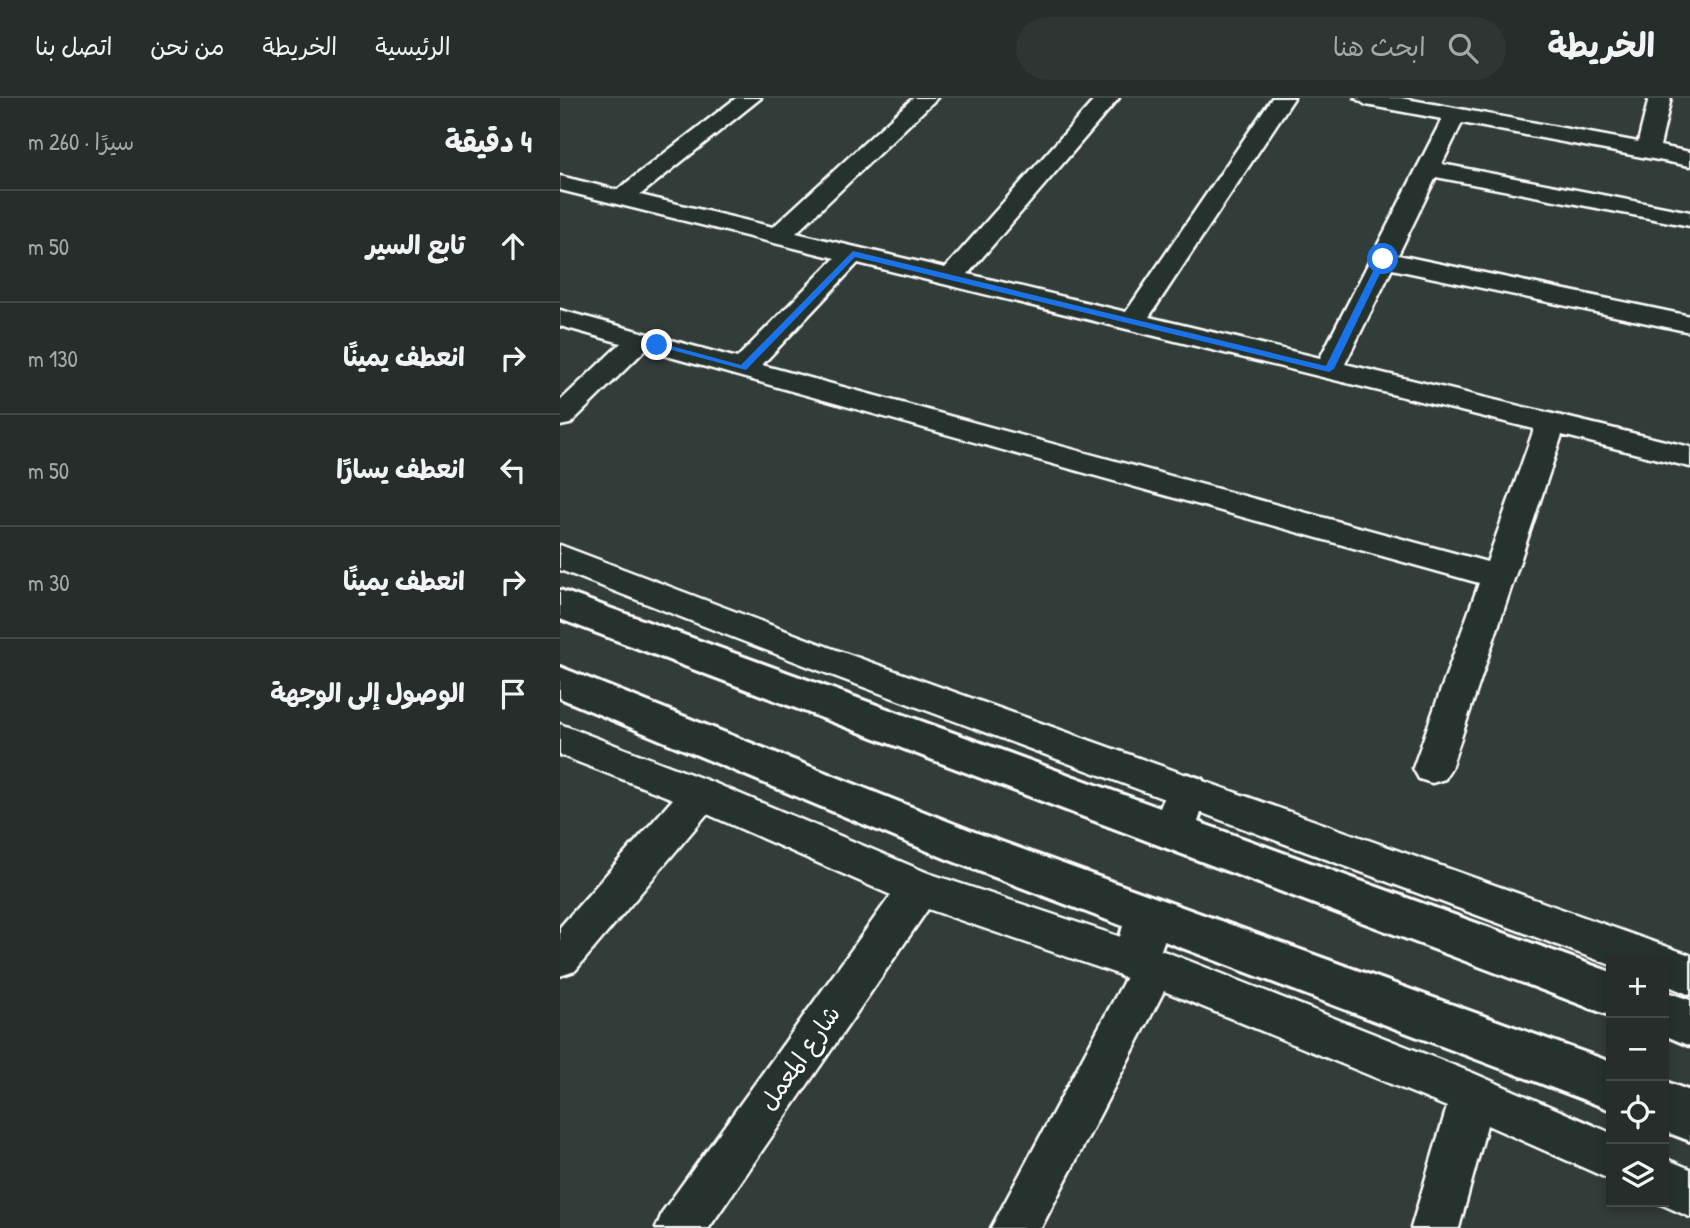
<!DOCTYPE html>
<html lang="ar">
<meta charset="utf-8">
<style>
:root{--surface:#262d2b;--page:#2e3533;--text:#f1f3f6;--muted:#a4a8a9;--line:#424947}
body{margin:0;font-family:"Patrick Hand","Playpen Sans Arabic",sans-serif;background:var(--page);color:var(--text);direction:rtl}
.controls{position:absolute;right:21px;bottom:21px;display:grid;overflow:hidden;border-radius:0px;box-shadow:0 4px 10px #0003}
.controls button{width:63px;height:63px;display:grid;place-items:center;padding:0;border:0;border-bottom:2px solid var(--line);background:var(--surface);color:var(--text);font:35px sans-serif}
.stop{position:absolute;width:21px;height:21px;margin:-16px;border:5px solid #1a73e8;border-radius:50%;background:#fff}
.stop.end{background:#1a73e8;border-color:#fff;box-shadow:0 2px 7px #0008}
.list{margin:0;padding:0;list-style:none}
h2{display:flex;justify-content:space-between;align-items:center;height:91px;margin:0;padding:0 28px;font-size:30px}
h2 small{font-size:23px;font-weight:400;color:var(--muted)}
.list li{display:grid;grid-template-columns:46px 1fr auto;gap:21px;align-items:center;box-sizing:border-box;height:112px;padding:0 28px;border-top:2px solid var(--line)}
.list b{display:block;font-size:26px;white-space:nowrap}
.list em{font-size:23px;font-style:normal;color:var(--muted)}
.icon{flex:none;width:38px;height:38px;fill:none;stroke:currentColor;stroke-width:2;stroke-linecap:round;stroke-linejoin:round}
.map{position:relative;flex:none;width:1130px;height:1130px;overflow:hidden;direction:ltr}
header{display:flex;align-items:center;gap:42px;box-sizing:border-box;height:98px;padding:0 35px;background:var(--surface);border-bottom:2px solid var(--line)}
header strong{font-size:33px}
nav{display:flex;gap:38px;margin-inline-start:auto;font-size:24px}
.search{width:490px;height:63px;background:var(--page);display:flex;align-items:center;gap:18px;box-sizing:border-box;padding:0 24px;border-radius:38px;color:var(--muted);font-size:26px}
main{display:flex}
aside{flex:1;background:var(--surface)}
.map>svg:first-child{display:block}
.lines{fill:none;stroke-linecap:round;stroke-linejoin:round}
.minor-casing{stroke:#fff;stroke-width:5}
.tertiary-casing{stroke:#fff;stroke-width:6}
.minor{fill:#26332d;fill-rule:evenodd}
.tertiary{fill:#26332d;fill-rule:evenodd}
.route{fill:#1a73e8}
.labels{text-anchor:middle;stroke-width:6;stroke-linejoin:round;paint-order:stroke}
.near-street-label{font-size:24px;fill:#fff;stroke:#26332d}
</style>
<header>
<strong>الخريطة</strong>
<div class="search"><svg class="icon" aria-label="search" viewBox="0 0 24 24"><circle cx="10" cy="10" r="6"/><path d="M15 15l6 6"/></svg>ابحث هنا</div>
<nav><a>الرئيسية</a><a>الخريطة</a><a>من نحن</a><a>اتصل بنا</a></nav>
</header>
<main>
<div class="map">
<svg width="1130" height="1130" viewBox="0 0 1130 1130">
<rect width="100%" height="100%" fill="#323c39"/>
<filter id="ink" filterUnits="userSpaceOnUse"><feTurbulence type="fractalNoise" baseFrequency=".0143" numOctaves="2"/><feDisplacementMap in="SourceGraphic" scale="14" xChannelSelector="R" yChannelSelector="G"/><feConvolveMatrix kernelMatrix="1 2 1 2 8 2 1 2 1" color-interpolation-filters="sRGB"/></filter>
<g filter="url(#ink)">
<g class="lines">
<!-- minor casing -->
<g class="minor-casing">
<path id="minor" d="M176,0H201L80,97L213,129L353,0H377L236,135L385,170L536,0H559L408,176L566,214L712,0H734L589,219L760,260L882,21L806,7L795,0H841L1078,44L1089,0H1111L1100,48L1130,54V68L902,25L882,66L1130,114V128L876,79L838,157L1130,218V234L832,171L785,266L1130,349V369L1002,337L891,670L885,681L872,685L859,681L853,670L919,485L85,252L10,326L0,328V303L61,245L0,228V212L177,260L275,160L0,92V78L57,92ZM298,165L974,331L927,464L202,267Z
M0,447L271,550L1130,857V897L1104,886V862H1051V867L247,568L0,472Z
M0,626L154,685L368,775L609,855L913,975L1051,1035V1082L927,1027L899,1130H851L887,1009L604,893L481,1130H431L566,879L368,811L149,1130H96L103,1113L331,797L147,716L15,873L0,878V829L113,701L0,657Z
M1104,1060L1130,1071V1119L1096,1104H1104Z"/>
</g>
<!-- tertiary casing -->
<g class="tertiary-casing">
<path id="tertiary" d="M0,492L600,710L612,681L627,676L642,681L648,693L638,724L1051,874V918L0,521Z
M0,569L417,735L1051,964V1012L604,843L592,878L576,884L560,878L553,863L563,828L387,761L0,600Z
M1104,893L1130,902V948L1104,937Z
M1104,983L1130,993V1043L1104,1033Z"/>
</g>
<!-- minor -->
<use href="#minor" class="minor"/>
<!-- tertiary -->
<use href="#tertiary" class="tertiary"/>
</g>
</g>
<!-- route -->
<path class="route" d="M293,153L766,268L819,161L823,158L827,161L774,271L769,274L295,159L186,272L93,247L97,244L181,267Z"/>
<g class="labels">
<!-- near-street labels -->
<g class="near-street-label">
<text transform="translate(240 960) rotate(-55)" y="8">شارع المعمل</text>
</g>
</g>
</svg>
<div class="controls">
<button>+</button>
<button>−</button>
<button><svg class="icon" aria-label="locate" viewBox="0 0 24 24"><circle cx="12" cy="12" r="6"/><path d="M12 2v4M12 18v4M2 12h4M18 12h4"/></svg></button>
<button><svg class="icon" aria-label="layers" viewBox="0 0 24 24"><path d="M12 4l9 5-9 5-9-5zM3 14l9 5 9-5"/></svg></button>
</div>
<div class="stop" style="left:823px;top:161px"></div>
<div class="stop end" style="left:97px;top:247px"></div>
</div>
<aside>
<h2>4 دقيقة<small>سيرًا · 260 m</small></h2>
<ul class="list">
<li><svg class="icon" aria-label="ahead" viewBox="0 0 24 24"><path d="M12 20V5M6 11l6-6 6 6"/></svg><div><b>تابع السير</b></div><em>50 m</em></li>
<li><svg class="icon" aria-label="right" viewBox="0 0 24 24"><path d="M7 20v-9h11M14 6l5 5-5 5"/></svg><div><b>انعطف يمينًا</b></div><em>130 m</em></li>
<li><svg class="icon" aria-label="left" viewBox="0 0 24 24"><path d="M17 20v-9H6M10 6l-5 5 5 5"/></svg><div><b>انعطف يسارًا</b></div><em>50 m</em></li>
<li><svg class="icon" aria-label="right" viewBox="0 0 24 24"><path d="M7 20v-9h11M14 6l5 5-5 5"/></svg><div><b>انعطف يمينًا</b></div><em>30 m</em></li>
<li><svg class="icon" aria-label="arrive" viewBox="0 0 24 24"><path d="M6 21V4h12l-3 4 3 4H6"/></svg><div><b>الوصول إلى الوجهة</b></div></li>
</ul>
</aside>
</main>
